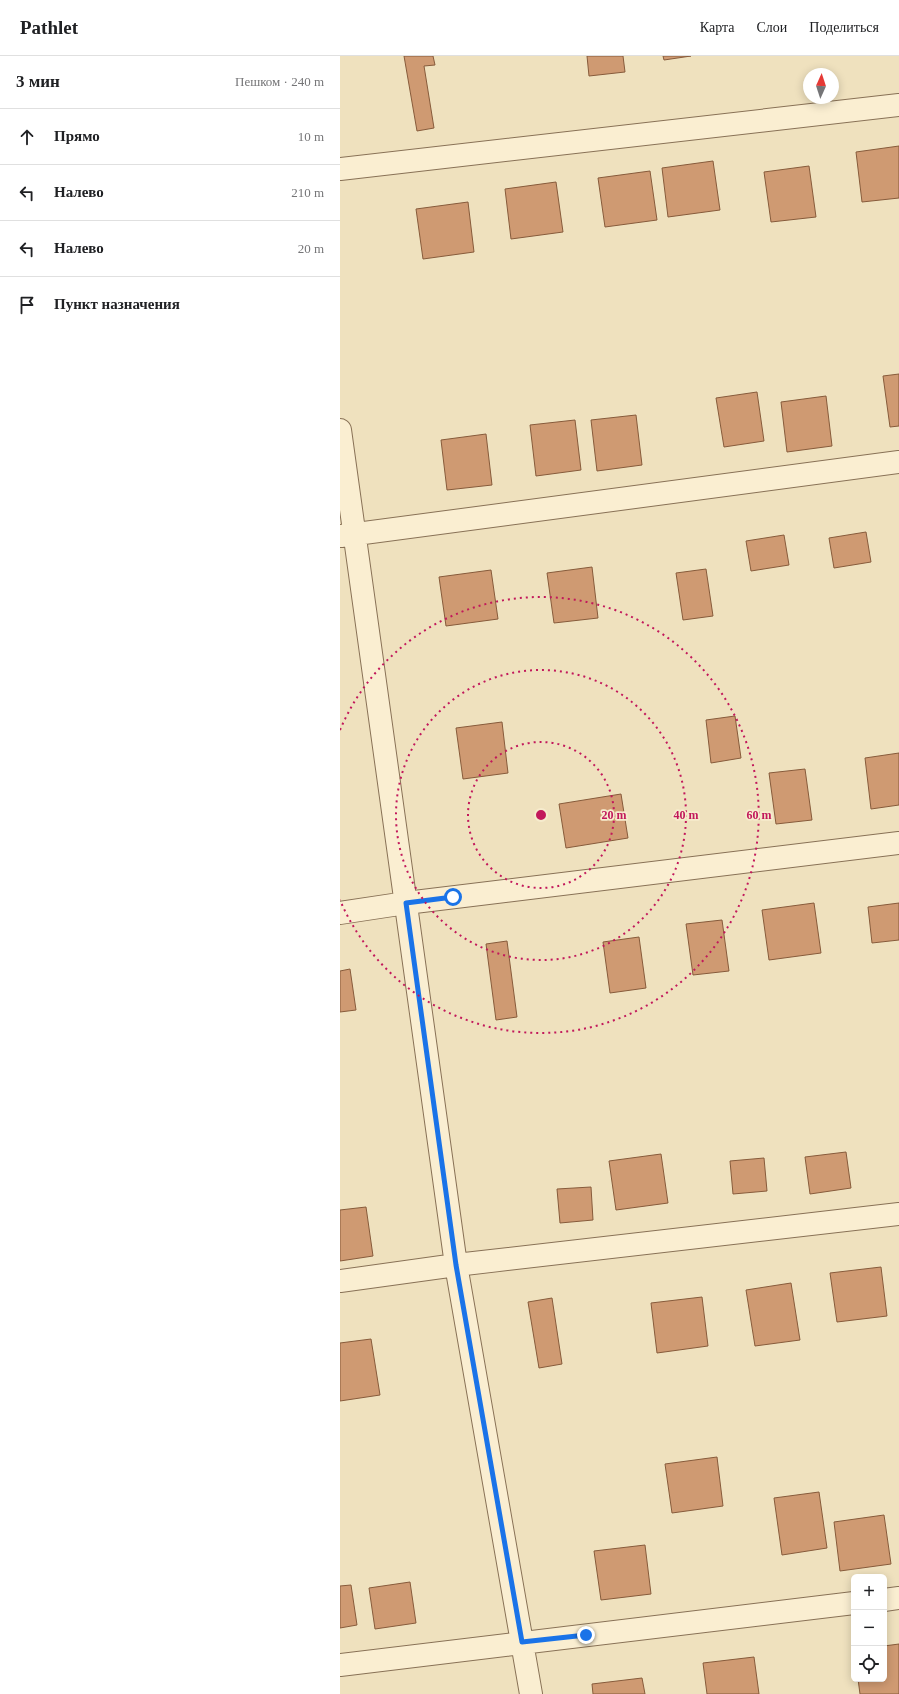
<!DOCTYPE html>
<html lang="ru">
<meta charset="utf-8">
<style>
:root{--surface:#fff;--page:#f6f6f6;--text:#202124;--muted:#757577;--line:#e0e0e0}
body{margin:0;font-family:"Times New Roman",serif;background:var(--page);color:var(--text)}
.controls{position:absolute;right:12px;bottom:12px;display:grid;overflow:hidden;border-radius:6px;box-shadow:0 2px 10px #0003}
.controls button{width:36px;height:36px;display:grid;place-items:center;padding:0;border:0;border-bottom:1px solid var(--line);background:var(--surface);color:var(--text);font:20px sans-serif}
.compass{position:absolute;left:463px;top:12px;width:36px;height:36px;border-radius:50%;background:var(--surface);box-shadow:0 2px 10px #0003;rotate:3deg}
.stop{position:absolute;width:12px;height:12px;margin:-9px;border:3px solid #1a73e8;border-radius:50%;background:#fff}
.stop.end{background:#1a73e8;border-color:#fff;box-shadow:0 1px 4px #0008}
.list{margin:0;padding:0;list-style:none}
h2{display:flex;justify-content:space-between;align-items:center;height:52px;margin:0;padding:0 16px;font-size:17px}
h2 small{font-size:13px;font-weight:400;color:var(--muted)}
.list li{display:grid;grid-template-columns:26px 1fr auto;gap:12px;align-items:center;box-sizing:border-box;height:56px;padding:0 16px;border-top:1px solid var(--line)}
.list b{display:block;font-size:15px;white-space:nowrap}
.list em{font-size:13px;font-style:normal;color:var(--muted)}
.icon{flex:none;width:22px;height:22px;fill:none;stroke:currentColor;stroke-width:2;stroke-linecap:round;stroke-linejoin:round}
.map{position:relative;flex:none;width:559px;height:1638px;overflow:hidden}
header{display:flex;align-items:center;gap:24px;box-sizing:border-box;height:56px;padding:0 20px;background:var(--surface);border-bottom:1px solid var(--line)}
header strong{font-size:19px}
nav{display:flex;gap:22px;margin-inline-start:auto;font-size:14px}
main{display:flex}
aside{flex:1;background:var(--surface)}
.map>svg:first-child{display:block}
.building{fill:#cf9a72;stroke:#875b3b}
.lines{fill:none;stroke-linecap:round;stroke-linejoin:round}
.minor-casing{stroke:#887156;stroke-width:24}
.minor{stroke:#faeed1;stroke-width:22}
.route{stroke:#1a73e8;stroke-width:5}
.ring{fill:none;stroke:#c2185b;stroke-width:2;stroke-dasharray:2 4}
.centre{fill:#c2185b;stroke:#f6ebcd;stroke-width:2}
.ring-label{font-size:12px;text-anchor:middle;font-weight:bold;fill:#c2185b;stroke:#f6ebcd;stroke-width:3.5;stroke-linejoin:round;paint-order:stroke}
</style>
<header>
<strong>Pathlet</strong>
<nav><a>Карта</a><a>Слои</a><a>Поделиться</a></nav>
</header>
<main>
<aside>
<h2>3 мин<small>Пешком · 240 m</small></h2>
<ul class="list">
<li><svg class="icon" aria-label="ahead" viewBox="0 0 24 24"><path d="M12 20V5M6 11l6-6 6 6"/></svg><div><b>Прямо</b></div><em>10 m</em></li>
<li><svg class="icon" aria-label="left" viewBox="0 0 24 24"><path d="M17 20v-9H6M10 6l-5 5 5 5"/></svg><div><b>Налево</b></div><em>210 m</em></li>
<li><svg class="icon" aria-label="left" viewBox="0 0 24 24"><path d="M17 20v-9H6M10 6l-5 5 5 5"/></svg><div><b>Налево</b></div><em>20 m</em></li>
<li><svg class="icon" aria-label="arrive" viewBox="0 0 24 24"><path d="M6 21V4h12l-3 4 3 4H6"/></svg><div><b>Пункт назначения</b></div></li>
</ul>
</aside>
<div class="map">
<svg width="559" height="1638" viewBox="0 0 559 1638">
<rect width="100%" height="100%" fill="#efe1be"/>
<!-- building -->
<path class="building" d="M64,0H93L95,9L84,10L94,72L77,75Z
M247,0H283L285,16L249,20Z
M323,0H351L324,4Z
M559,90V142L522,146L516,96Z
M373,105L380,154L328,161L322,112Z
M469,110L476,161L431,166L424,116Z
M310,115L317,164L265,171L258,122Z
M216,126L223,176L171,183L165,133Z
M128,146L134,196L83,203L76,153Z
M559,318V370L550,371L543,320Z
M417,336L424,385L384,391L376,342Z
M486,340L492,390L447,396L441,346Z
M296,359L302,409L257,415L251,364Z
M235,364L241,414L196,420L190,369Z
M146,378L152,429L107,434L101,384Z
M526,476L531,506L494,512L489,482Z
M444,479L449,509L411,515L406,485Z
M252,511L258,562L214,567L207,517Z
M366,513L373,560L343,564L336,517Z
M151,514L158,563L106,570L99,521Z
M395,660L401,702L371,707L366,664Z
M162,666L168,717L123,723L116,672Z
M559,697V749L531,753L525,702Z
M465,713L472,764L436,768L429,717Z
M281,738L288,782L226,792L219,748Z
M474,847L481,897L429,904L422,854Z
M559,847V884L532,887L528,851Z
M382,864L389,915L353,919L346,868Z
M299,881L306,932L270,937L263,886Z
M167,885L177,961L156,964L146,888Z
M10,913L16,954L0,956V915Z
M506,1096L511,1132L470,1138L465,1101Z
M321,1098L328,1147L276,1154L269,1105Z
M424,1102L427,1135L393,1138L390,1105Z
M251,1131L253,1164L220,1167L217,1133Z
M26,1151L33,1200L0,1205V1154Z
M541,1211L547,1260L497,1266L490,1217Z
M451,1227L460,1284L415,1290L406,1234Z
M362,1241L368,1290L317,1297L311,1247Z
M212,1242L222,1308L199,1312L188,1246Z
M31,1283L40,1339L0,1345V1287Z
M377,1401L383,1450L332,1457L325,1408Z
M479,1436L487,1492L442,1499L434,1442Z
M544,1459L551,1508L500,1515L494,1466Z
M305,1489L311,1538L261,1544L254,1495Z
M70,1526L76,1567L35,1573L29,1532Z
M11,1529L17,1569L0,1572V1530Z
M559,1588V1638H520L518,1623H544V1590Z
M414,1601L419,1638H367L363,1607Z
M302,1622L305,1638H253L252,1628Z"/>
<g class="lines">
<!-- minor casing -->
<g class="minor-casing">
<path id="minor" d="M0,113L559,49
M0,374L116,1209L191,1638
M1,480L559,406
M0,857L66,847L559,787
M0,1225L116,1209L559,1158
M544,1544L559,1542
M0,1609L514,1547"/>
</g>
<!-- minor -->
<use href="#minor" class="minor"/>
</g>
<g class="lines">
<!-- route -->
<path class="route" d="M113,841L66,847L116,1209L182,1586L246,1579"/>
</g>
<!-- distance rings -->
<g class="ring">
<circle cx="201" cy="759" r="73"/>
<circle cx="201" cy="759" r="145"/>
<path d="M0 674A218 218 0 1 1 0 844"/>
</g>
<circle cx="201" cy="759" r="6" class="centre"/>
<g class="ring-label">
<text x="274" y="763">20 m</text>
<text x="346" y="763">40 m</text>
<text x="419" y="763">60 m</text>
</g>
</svg>
<div class="controls">
<button>+</button>
<button>−</button>
<button><svg class="icon" aria-label="locate" viewBox="0 0 24 24"><circle cx="12" cy="12" r="6"/><path d="M12 2v4M12 18v4M2 12h4M18 12h4"/></svg></button>
</div>
<svg class="compass" viewBox="-18 -18 36 36"><path d="M0-13l5 13h-10z" fill="#e53935"/><path d="M0 13l5-13h-10z" fill="#757577"/></svg>
<div class="stop" style="left:113px;top:841px"></div>
<div class="stop end" style="left:246px;top:1579px"></div>
</div>
</main>
